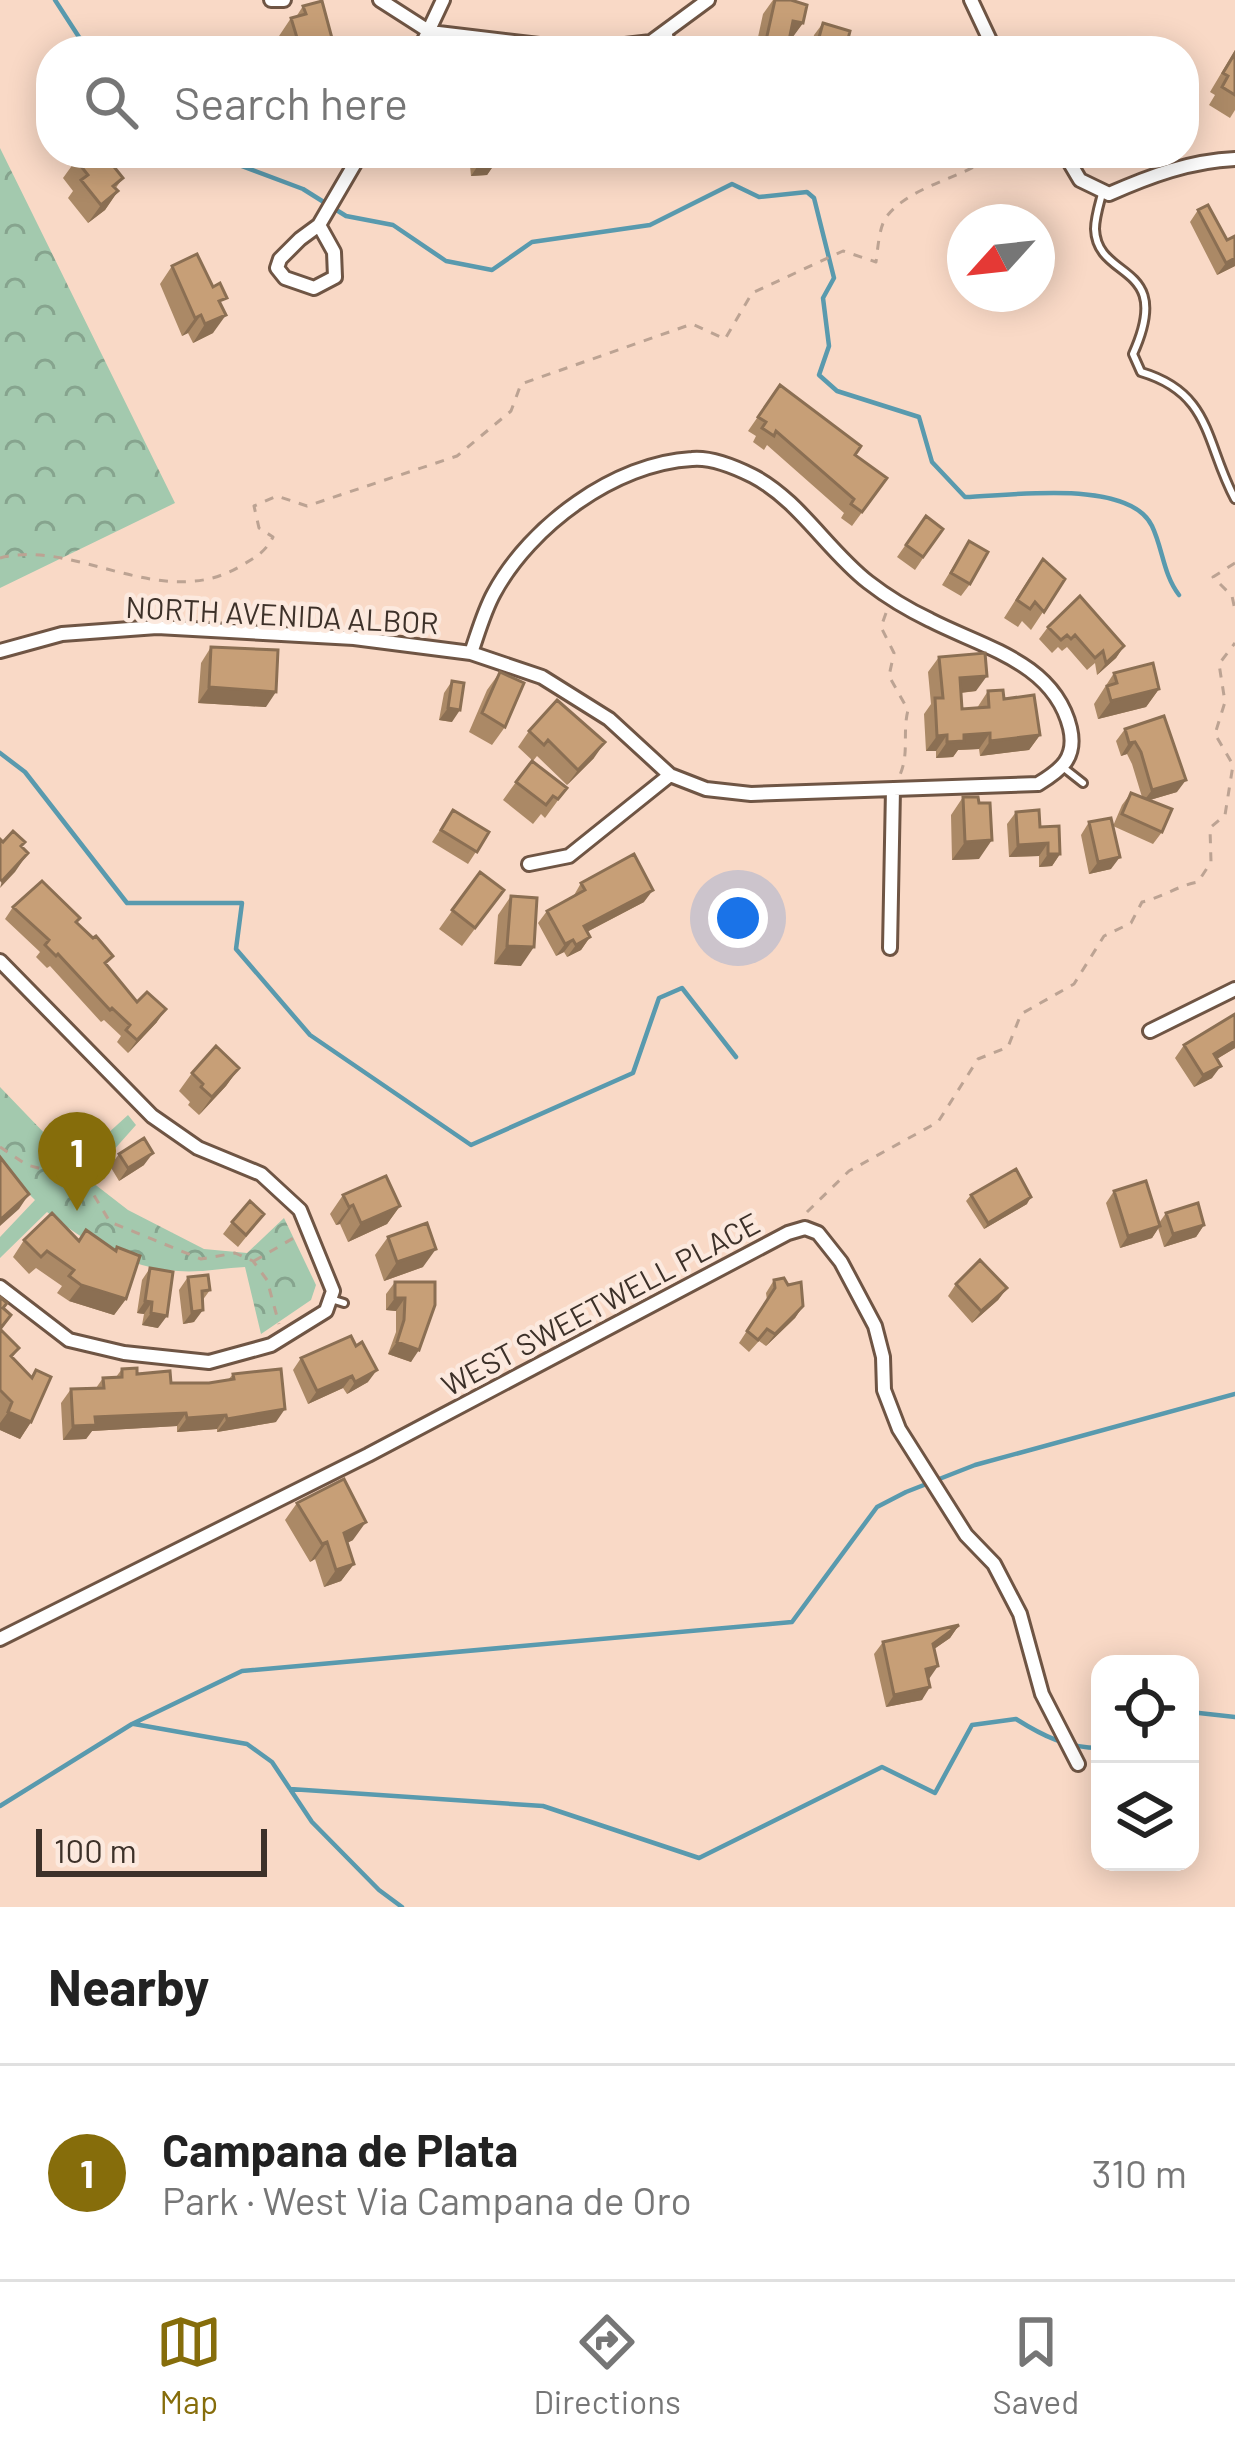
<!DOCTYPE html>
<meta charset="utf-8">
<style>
:root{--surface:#fff;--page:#f2f2f2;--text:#222;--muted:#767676;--line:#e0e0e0;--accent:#866d0b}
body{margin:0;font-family:Barlow,sans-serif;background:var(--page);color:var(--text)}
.controls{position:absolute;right:36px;bottom:36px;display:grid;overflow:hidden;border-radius:24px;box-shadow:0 6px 30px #0003}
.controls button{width:108px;height:108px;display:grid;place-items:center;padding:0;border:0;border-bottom:3px solid var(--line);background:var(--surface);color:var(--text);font:60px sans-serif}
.compass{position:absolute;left:947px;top:204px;width:108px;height:108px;border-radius:50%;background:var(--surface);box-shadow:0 6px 30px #0003;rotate:243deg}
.scale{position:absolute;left:36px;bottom:30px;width:231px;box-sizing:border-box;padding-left:12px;border:6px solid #3d3129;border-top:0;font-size:33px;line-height:42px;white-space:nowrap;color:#3d3129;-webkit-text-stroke:9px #fce9de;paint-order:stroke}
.you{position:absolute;left:738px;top:918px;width:42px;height:42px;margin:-30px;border:9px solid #fff;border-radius:50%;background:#1a73e8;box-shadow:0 0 0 18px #1a73e833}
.badge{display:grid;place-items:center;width:78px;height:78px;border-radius:50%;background:var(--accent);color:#fff;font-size:39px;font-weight:700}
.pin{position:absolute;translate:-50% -99px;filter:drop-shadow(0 3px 6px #0008)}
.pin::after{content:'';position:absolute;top:63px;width:42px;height:36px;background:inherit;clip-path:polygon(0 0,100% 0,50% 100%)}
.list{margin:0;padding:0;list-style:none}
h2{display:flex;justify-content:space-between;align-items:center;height:156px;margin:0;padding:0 48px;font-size:51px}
h2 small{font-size:39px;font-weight:400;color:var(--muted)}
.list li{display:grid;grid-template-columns:78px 1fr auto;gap:36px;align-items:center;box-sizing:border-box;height:216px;padding:0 48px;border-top:3px solid var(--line)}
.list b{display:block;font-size:45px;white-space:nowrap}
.list p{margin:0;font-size:39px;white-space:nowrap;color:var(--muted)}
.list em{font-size:39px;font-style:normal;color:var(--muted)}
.icon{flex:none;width:66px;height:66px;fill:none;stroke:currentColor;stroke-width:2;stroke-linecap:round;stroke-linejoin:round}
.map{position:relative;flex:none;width:1235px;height:1907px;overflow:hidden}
.search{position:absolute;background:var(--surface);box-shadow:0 6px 30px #0003;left:36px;right:36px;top:36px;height:132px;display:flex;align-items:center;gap:30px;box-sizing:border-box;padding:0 42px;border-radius:48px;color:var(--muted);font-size:45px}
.sheet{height:372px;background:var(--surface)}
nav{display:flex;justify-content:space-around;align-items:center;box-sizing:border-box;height:168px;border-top:3px solid var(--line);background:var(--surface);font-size:33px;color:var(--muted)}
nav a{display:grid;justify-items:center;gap:6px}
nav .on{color:var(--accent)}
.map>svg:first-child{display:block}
.forest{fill:url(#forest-crowns)}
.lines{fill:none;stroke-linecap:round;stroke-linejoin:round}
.stream{stroke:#599aae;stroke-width:4.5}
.service-casing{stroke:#6f5544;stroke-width:12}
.minor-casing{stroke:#6f5544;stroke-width:18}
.path{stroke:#bca393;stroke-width:3;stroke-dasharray:9 9;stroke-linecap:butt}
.service{stroke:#fff;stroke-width:6}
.minor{stroke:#fff;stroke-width:12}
.wall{fill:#ab8966}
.shaded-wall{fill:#8b6f53}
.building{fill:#c79f77;stroke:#8b6f53;stroke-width:3}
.labels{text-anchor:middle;stroke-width:9;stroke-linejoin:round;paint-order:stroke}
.street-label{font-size:30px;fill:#3d3129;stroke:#fce9de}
</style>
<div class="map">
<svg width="1235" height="1907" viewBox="0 0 1235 1907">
<defs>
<pattern id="forest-crowns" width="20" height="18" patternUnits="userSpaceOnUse" patternTransform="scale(3)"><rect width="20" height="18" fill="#a3c9ae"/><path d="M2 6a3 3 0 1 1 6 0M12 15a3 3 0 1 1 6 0" fill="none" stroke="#86a48e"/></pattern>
</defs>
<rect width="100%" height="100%" fill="#f9d9c6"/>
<!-- forest -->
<path class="forest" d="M0,148L175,503L0,588Z
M0,1087L74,1164L128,1115L136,1125L88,1179L128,1210L204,1249L247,1253L284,1218L316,1285L311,1300L261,1334L245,1267C223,1268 200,1273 178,1271C129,1269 84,1241 47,1212L0,1258V1237L35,1200L0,1166Z"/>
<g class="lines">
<!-- stream -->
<path class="stream" d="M55,0L88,51
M207,153L303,189L346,216L393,225L446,261L492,270L532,242L650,225L732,184L759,197L807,192L814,198L834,278L823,298L829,346L819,375L837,391L919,417L932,462L965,497C1010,496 1129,478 1152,526C1163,549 1163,574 1179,595
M0,753L25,772L127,903H242L236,949L310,1035L471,1145L633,1073L659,998L682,988L736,1057
M1190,1712L1235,1717
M134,1724L247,1744L272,1762L312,1822L379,1890L402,1907
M290,1789L543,1806L699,1858L882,1767L935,1793L972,1725L1016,1719C1043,1736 1067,1748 1100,1748
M0,1806L132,1724L242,1671L792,1622L877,1507L906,1492L975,1465L1235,1394"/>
<!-- service casing -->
<g class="service-casing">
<path id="service" d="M668,31L673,51
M1103,190C1100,202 1095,217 1095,229C1097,282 1175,261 1133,354L1141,372C1212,393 1205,443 1235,499
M1064,768L1083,783
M331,1299L344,1303"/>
</g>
<!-- minor casing -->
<g class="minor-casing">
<path id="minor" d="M271,0H284
M380,0L430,32L582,50L651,42L708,0
M971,0L995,51
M419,51L443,0
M1064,153L1080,180L1109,194C1150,176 1190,161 1235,159
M319,225L334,252L335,277L314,288L285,278L277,268L280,259L300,239L319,225L361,153
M0,651L62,634L157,627L354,638L471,653L542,677L609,719L670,775L706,789L751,794L1038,784C1061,770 1077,758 1070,728C1054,662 982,647 930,620C909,610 886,596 868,582C828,551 799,500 753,476C735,467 712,457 692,459C615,463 530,526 494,593C484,611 478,633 471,653
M529,864L569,856L670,775
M890,948L893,789
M0,961L152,1116L198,1148L261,1174L300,1210L333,1291L326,1311L271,1345L209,1362L124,1353L69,1340L0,1287
M1150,1031L1235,989
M0,1639L368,1455L788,1233L805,1228L818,1233L841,1262L875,1326L883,1357L884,1390L899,1429L966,1535L994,1564L1020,1614L1042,1694L1078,1764"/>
</g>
<!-- path -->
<path class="path" d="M0,558C74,538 161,612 239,567C254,558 265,553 273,537L259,528L254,506L277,496L307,506L457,456L511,411L521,384L692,324L725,339L752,293L843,251L876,262C878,248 879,226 887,216C914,183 963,180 995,153
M1235,563L1213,577L1232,596L1235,610
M886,613L881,627L894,653L889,676L908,710C902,734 910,754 899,777
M0,1147L27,1165L46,1170L57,1180L92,1192L110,1222L201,1259L235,1253L253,1261L267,1280L279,1324
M807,1212L849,1171L938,1122L978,1059L1008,1047L1021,1014L1074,984L1104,936L1131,923L1142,902C1163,897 1177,886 1198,882L1211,862L1210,828L1225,815L1233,765L1215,734L1225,702L1219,664L1235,643
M254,1261L297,1236"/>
<!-- service -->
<use href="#service" class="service"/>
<!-- minor -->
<use href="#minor" class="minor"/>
</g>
<!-- wall -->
<path class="wall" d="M773,0H791L803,23L789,41L786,51H755L763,14Z
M303,6L327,51H283L279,36L291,18L296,17Z
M823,23L845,51H810L814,35Z
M1235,50V110L1230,118L1209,105L1215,95L1210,92Z
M471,153H495L496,162L487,175L471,176L469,156Z
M76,160L123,178L115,189L118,191L105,210L88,223L68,198L73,191L63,178Z
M1198,210L1227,240L1235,236V266L1217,275L1190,222Z
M172,266L221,306L213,333L193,343L188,333L182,336L160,284Z
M780,385L855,455L887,478L852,526L841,518L844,513L767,445L764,450L753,442L756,436L748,431Z
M926,516L943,529L915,570L897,557Z
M969,541L970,584L961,596L942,585Z
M1030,577L1065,579L1031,630L1022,621L1018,627L1004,618Z
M1048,627L1124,646L1116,658L1097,675L1095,663L1087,670L1067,647L1062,651L1058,647L1052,653L1039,639Z
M211,647L266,707L198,703L201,663Z
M939,657L976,691L961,693L962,709L977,708L988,691L1004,699L1040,735L1029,750L980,756L979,749L958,750L953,757L936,758V751H926L924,714L931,704L928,672Z
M500,672L505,727L492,745L469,732L487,690Z
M1114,673L1159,689L1146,707L1098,719L1094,704Z
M452,681V722L439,720L444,693Z
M1125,729L1177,792L1150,800L1162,832L1153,844L1113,826L1111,869L1089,874L1081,835L1089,822L1113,826L1122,805L1131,793L1142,797L1132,764L1127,754L1121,756L1116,741Z
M529,731L594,758L567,785L537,756L533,761L518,747Z
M516,782L567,788L545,818L541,814L533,824L503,800Z
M963,797L979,859L952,860L951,815Z
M453,810L489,832L468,864L432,842Z
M1016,812L1040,827L1060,854L1052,866L1039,867V856L1009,857L1007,824Z
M480,872L504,890L462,946L439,929Z
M581,883L644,902L587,932L590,937L581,950L567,957L564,952L556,956L538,923L547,911L573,897Z
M511,896L521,966L494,964L498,915Z
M13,907L77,922L107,965L137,1002L157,1022L128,1053L117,1042L121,1036L104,1020L101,1022L50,966L47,968L36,957L40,952L5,919Z
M1235,1014V1048L1217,1059L1212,1078L1194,1087L1175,1058L1184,1045Z
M239,1068L226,1086L199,1115L188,1105L190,1102L179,1091L192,1073Z
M119,1154L144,1165L119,1181L110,1166Z
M1114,1191L1159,1223L1166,1213L1204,1225L1196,1237L1164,1247L1158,1228L1152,1238L1120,1248L1106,1203Z
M343,1195L400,1206L387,1224L348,1242L340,1224L336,1225L330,1214Z
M971,1195L1027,1204L984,1229L966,1201Z
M52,1213L126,1299L114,1315L69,1301L57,1293L62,1286L36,1268L29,1274L13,1257L24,1240Z
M232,1222L255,1226L238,1247L223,1234Z
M388,1237L423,1267L384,1281L375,1255Z
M150,1268L158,1328L142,1325L144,1314L137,1313L142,1280Z
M188,1277L210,1290L202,1301L194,1322L183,1324L179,1290Z
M774,1280L803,1306L795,1318L766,1346L759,1341L749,1352L739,1343L767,1300L766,1293Z
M395,1282L435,1305L411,1362L388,1354L396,1332V1311L386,1310V1294Z
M956,1284L1007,1288L998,1300L972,1323L948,1296Z
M0,1297L3,1308L11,1315L1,1330L19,1348L12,1358L31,1377L36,1370L31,1422L20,1439L0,1430Z
M301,1358L368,1382L347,1394L343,1388L308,1404L293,1370Z
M122,1369L171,1383H209L228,1380L233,1374L276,1422L217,1432V1429L177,1432V1426L92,1431L86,1439L63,1440L61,1403L71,1389L96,1388L103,1378L116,1377Z
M297,1503L353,1540L347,1543L354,1564L341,1581L324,1587L315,1559L310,1562L285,1520Z
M959,1625L950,1638L934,1649L922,1700L886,1707L874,1654L883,1642Z"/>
<!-- shaded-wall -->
<path class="shaded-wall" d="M793,21L803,23L790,41L780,39Z
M333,42L327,51H301Z
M765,45L787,50L761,51Z
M496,162L487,175L471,176L479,164Z
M118,191L105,210L88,223L101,205Z
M1235,258V266L1217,275L1226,263Z
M201,315L188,333L182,336L195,318Z
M226,315L213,333L193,343L205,324Z
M1124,646L1116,658L1097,675L1106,663Z
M987,676L976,691L949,694L960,678Z
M209,687L276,692L266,707L198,703Z
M1159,689L1146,707L1098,719L1111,701Z
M448,708L460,710L452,722L439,720Z
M990,733L979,749L958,750L953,757L936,758L947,742L964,735Z
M947,735L936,751H926L937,736Z
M1040,735L1029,750L980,756L990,741Z
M605,742L594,758L567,785L578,770Z
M1135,742L1127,754L1121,756L1129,743Z
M1186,780L1177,792L1143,802L1152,790Z
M992,840L979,859L952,860L965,842Z
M1048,843L1039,856L1009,857L1018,845Z
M28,853L15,872L0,888L2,881Z
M1048,854H1060L1052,866L1039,867Z
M1120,857L1111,869L1089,874L1098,862Z
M653,890L644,902L575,938L584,926Z
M590,937L581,950L567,957L576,945Z
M573,940L564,952L556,956L565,944Z
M507,946L534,947L521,966L494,964Z
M166,1009L157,1022L128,1053L137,1040Z
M1235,1041V1048L1205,1066L1214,1054Z
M1221,1066L1212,1078L1194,1087L1203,1075Z
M239,1068L226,1086L199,1115L212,1097Z
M153,1153L144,1165L119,1181L128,1168Z
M29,1194L19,1209L0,1226V1220Z
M1031,1197L1027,1204L984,1229L988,1223Z
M353,1205L340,1224L336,1225L349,1207Z
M400,1206L387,1224L348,1242L361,1223Z
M1204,1225L1196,1237L1164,1247L1173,1234Z
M1160,1226L1152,1238L1120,1248L1128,1236Z
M436,1249L423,1267L384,1281L397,1262Z
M81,1285L126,1299L114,1315L69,1301Z
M1007,1288L998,1300L972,1323L981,1311Z
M395,1298H405L396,1311L386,1310Z
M145,1301L152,1302L144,1314L137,1313Z
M803,1306L795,1318L766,1346L775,1334Z
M203,1310L194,1322L183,1324L192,1312Z
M151,1313L167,1316L158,1328L142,1325Z
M397,1342L419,1350L411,1362L388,1354Z
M377,1370L368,1382L347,1394L355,1382Z
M352,1376L343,1388L308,1404L317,1391Z
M285,1409L276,1422L217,1432L227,1419Z
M8,1412L31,1422L20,1439L0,1430V1423Z
M186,1413L177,1426L92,1431L86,1439L63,1440L73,1426L95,1417Z
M226,1415L217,1429L177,1432L187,1418Z
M366,1522L353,1540L331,1551L344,1533Z
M327,1542L315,1559L310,1562L322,1544Z
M354,1564L341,1581L324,1587L336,1570Z
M959,1625L950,1638L924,1656L933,1644Z
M938,1666L929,1679L926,1669Z
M930,1687L922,1700L886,1707L894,1695Z"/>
<!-- building -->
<path class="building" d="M775,0H791L807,5L803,23L793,21L787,50L765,45Z
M322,1L333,42L301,51L291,18L306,14L303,6Z
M823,23L850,31L845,51H826L816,48Z
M1235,53V95L1222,87L1228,76L1223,73Z
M85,153H103L123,178L113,186L118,191L101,205L81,180L88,175L76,160Z
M479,153H495L496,162L479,164Z
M1208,205L1227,240L1235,236V258L1226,263L1198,210Z
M197,254L213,287L220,283L227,298L219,301L226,315L205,324L201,315L195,318L172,266Z
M780,385L861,446L855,455L887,478L862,512L851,504L854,499L776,431L774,436L762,428L766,422L758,417Z
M926,516L943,529L923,557L906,545Z
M969,541L988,552L970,584L951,573Z
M1043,559L1065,579L1044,612L1035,602L1030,609L1017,600Z
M1080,596L1124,646L1106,663L1103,651L1095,658L1075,635L1071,639L1067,635L1061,640L1048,627Z
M211,647L278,650L276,692L209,687Z
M985,653L987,676L960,678L962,709L989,707L988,691L1003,690L1004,699L1034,695L1040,735L990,741V733L964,735V741L947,742V735L937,736L935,698H943L939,657Z
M1153,663L1159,689L1111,701L1107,686L1117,683L1114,673Z
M500,672L524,683L505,727L482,713Z
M452,681L464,683L460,710L448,708Z
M557,700L605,742L578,770L548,740L544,745L529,731Z
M1164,716L1186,780L1152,790L1141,752L1135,742L1129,743L1125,729Z
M532,761L567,788L558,799L553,796L546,805L516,782Z
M1131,793L1172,809L1162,832L1122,814Z
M963,797H978L979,803H990L992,840L965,842Z
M453,810L489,832L477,852L441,830Z
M1039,810L1040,827L1059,826L1060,854H1048V843L1018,845L1016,812Z
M1111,818L1120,857L1098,862L1089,822Z
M13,831L25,842L21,846L28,853L2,881L0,879V839L3,842Z
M634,854L653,890L584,926L590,937L576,945L573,940L565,944L547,911L585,890L581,883Z
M480,872L504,890L475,928L452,910Z
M42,881L80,918L76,922L93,938L96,936L113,956L105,963L137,1002L147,992L166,1009L137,1040L126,1030L130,1025L112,1008L110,1010L58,954L56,956L45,945L49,940L13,907Z
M511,896L537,898L534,947L507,946Z
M1235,1014V1041L1214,1054L1221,1066L1203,1075L1184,1045Z
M216,1046L239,1068L212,1097L201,1087L203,1084L192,1073Z
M144,1138L153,1153L128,1168L119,1154Z
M0,1157L29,1194L0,1220Z
M1016,1169L1031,1197L988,1223L971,1195Z
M386,1176L400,1206L361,1223L353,1205L349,1207L343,1195Z
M1146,1181L1160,1226L1128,1236L1114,1191Z
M250,1201L264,1214L246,1235L232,1222Z
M1198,1203L1204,1225L1173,1234L1166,1213Z
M52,1213L79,1241L86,1230L116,1251L117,1247L140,1256L126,1299L81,1285L69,1276L74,1270L47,1251L41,1257L24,1240Z
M427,1223L436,1249L397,1262L388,1237Z
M980,1260L1007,1288L981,1311L956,1284Z
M150,1268L173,1272L167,1316L151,1313L152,1302L145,1301Z
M208,1275L210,1290L202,1291L203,1310L192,1312L188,1277Z
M784,1278L788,1285L801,1282L803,1306L775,1334L767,1329L758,1340L747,1331L775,1288L774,1280Z
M395,1282H435V1305L419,1350L397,1342L404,1320L405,1298H395Z
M0,1297L7,1303L3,1308L11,1315L0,1329L19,1348L11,1356L32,1378L36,1370L51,1377L31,1422L8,1412L12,1402L0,1390Z
M351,1336L356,1346L362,1342L377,1370L355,1382L352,1376L317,1391L301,1358Z
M137,1368V1374L170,1371L171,1383H209L234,1379L233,1374L281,1369L285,1409L227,1419L226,1415L187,1418L186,1413L95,1417L96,1425L73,1426L71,1389L104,1388L103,1378L122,1377V1369Z
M344,1479L366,1522L344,1533L354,1564L336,1570L327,1542L322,1544L297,1503Z
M959,1625L933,1644L938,1666L926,1669L930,1687L894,1695L883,1642Z"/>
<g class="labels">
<!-- street labels -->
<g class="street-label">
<text transform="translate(282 616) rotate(3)" y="10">NORTH AVENIDA ALBOR</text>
<text transform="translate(601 1305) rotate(-28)" y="10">WEST SWEETWELL PLACE</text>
</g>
</g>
</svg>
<div class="controls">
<button><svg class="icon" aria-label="locate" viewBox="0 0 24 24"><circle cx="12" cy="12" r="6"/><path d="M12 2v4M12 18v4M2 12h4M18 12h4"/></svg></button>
<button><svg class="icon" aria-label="layers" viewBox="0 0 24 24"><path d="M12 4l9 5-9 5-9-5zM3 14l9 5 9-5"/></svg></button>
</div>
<svg class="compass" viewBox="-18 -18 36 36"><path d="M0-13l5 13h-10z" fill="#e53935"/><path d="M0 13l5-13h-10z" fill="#767676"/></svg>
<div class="scale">100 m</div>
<div class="you"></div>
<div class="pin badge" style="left:77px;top:1211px">1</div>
<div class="search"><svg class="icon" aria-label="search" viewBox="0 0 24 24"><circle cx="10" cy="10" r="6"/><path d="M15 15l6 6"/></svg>Search here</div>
</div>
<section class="sheet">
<h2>Nearby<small></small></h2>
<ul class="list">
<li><span class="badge">1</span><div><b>Campana de Plata</b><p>Park · West Via Campana de Oro</p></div><em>310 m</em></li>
</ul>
</section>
<nav>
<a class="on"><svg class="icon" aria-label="map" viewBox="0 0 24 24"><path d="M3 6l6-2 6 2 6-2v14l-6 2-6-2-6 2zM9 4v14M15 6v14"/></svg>Map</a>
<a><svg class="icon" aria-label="directions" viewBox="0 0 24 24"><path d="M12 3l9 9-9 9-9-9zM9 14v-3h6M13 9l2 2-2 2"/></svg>Directions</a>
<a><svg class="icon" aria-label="saved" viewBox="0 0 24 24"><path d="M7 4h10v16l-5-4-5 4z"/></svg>Saved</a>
</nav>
